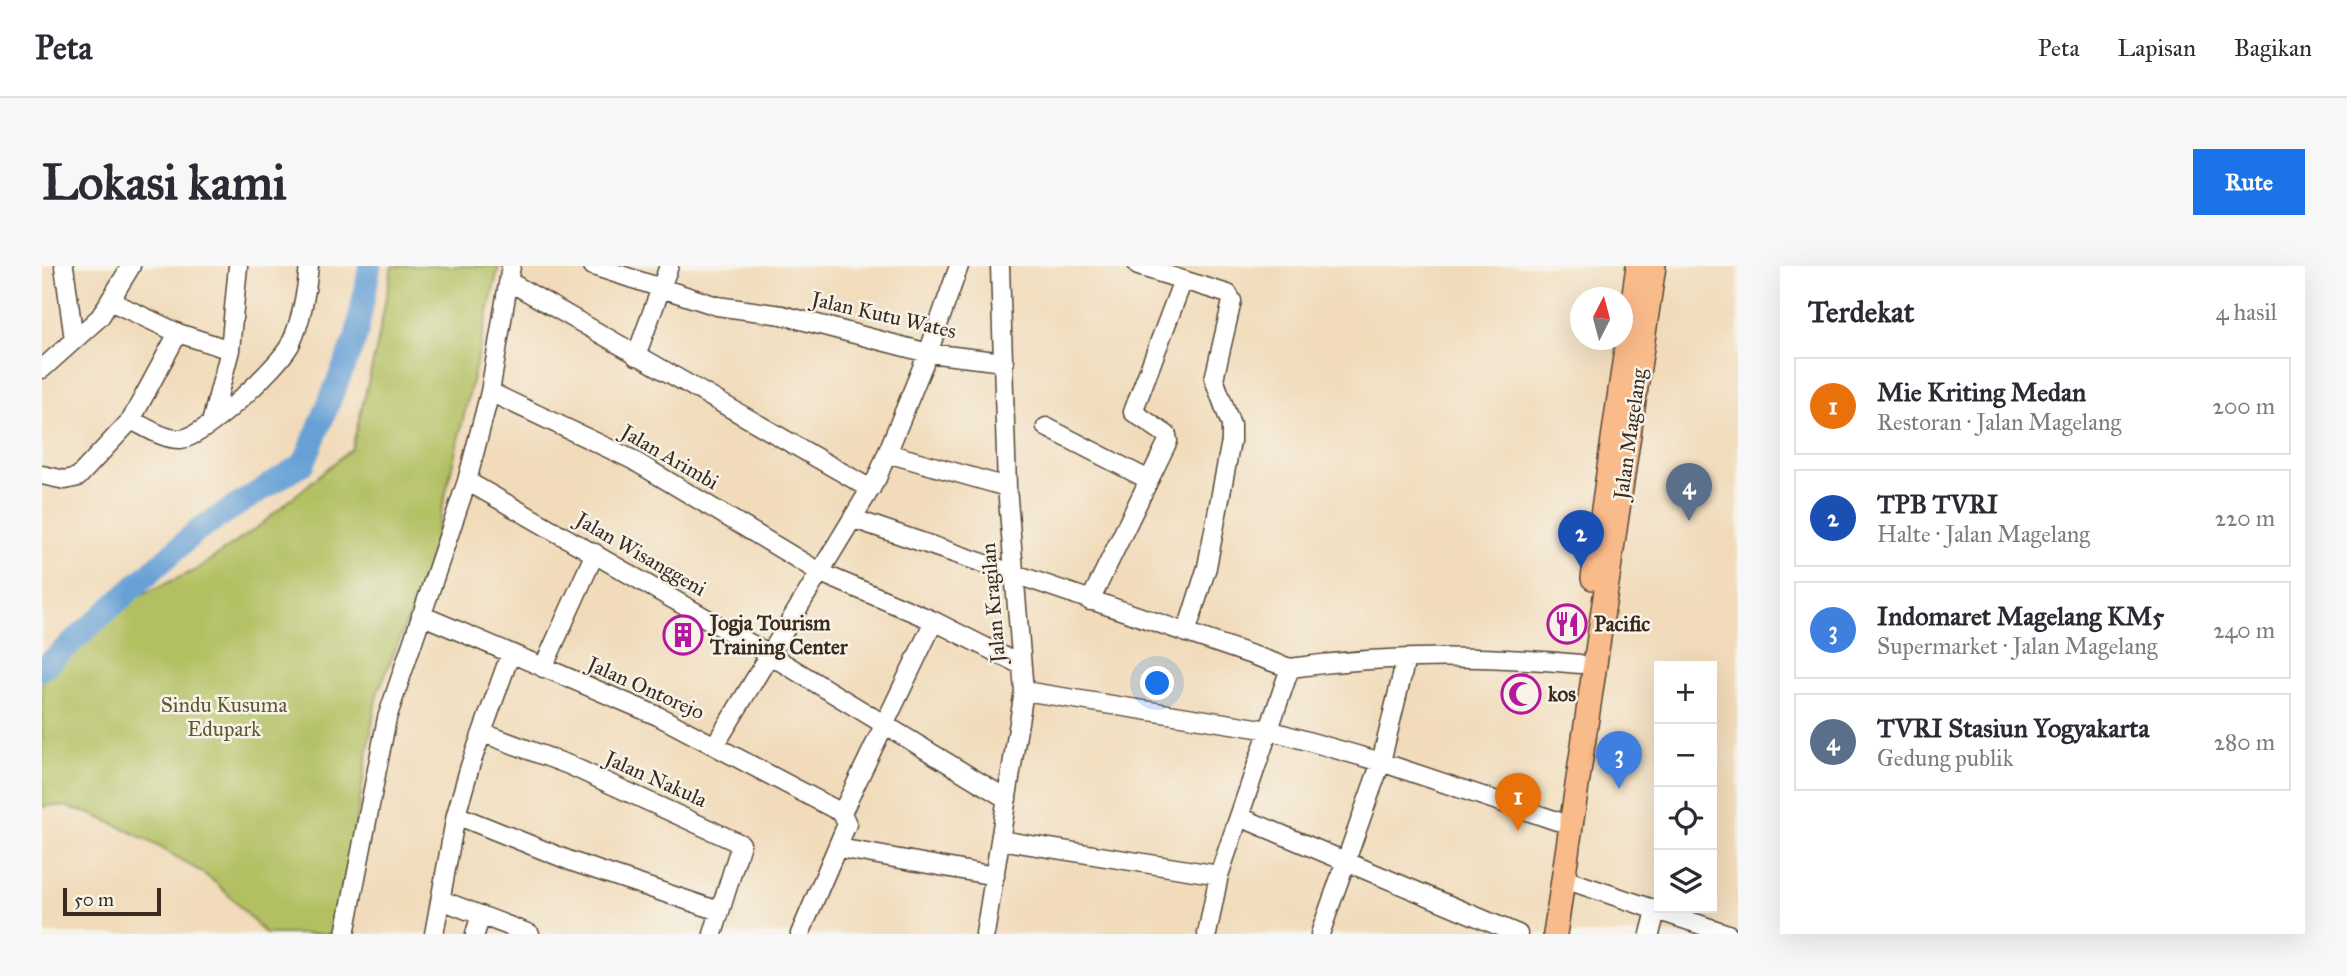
<!DOCTYPE html>
<html lang="id">
<meta charset="utf-8">
<style>
:root{--surface:#fff;--page:#f7f7f7;--text:#2b2b33;--muted:#7c7c81;--line:#e1e1e2;--accent:#1a73e8}
body{margin:0;font-family:"IM FELL Great Primer",serif;background:var(--page);color:var(--text)}
.controls{position:absolute;right:21px;bottom:21px;display:grid;overflow:hidden;border-radius:0px;box-shadow:0 7px 28px #0002}
.controls button{width:63px;height:63px;display:grid;place-items:center;padding:0;border:0;border-bottom:2px solid var(--line);background:var(--surface);color:var(--text);font:35px sans-serif}
.compass{position:absolute;left:1528px;top:21px;width:63px;height:63px;border-radius:50%;background:var(--surface);box-shadow:0 7px 28px #0002;rotate:6deg}
.scale{position:absolute;left:21px;bottom:18px;width:98px;box-sizing:border-box;padding-left:7px;border:4px solid #3b2a1e;border-top:0;font-size:19px;line-height:24px;white-space:nowrap;color:#3b2a1e;-webkit-text-stroke:5px #f7f3e8;paint-order:stroke}
.you{position:absolute;left:1116px;top:418px;width:24px;height:24px;margin:-18px;border:5px solid #fff;border-radius:50%;background:#1a73e8;box-shadow:0 0 0 10px #1a73e833}
.badge{display:grid;place-items:center;width:46px;height:46px;border-radius:50%;background:var(--accent);color:#fff;font-size:23px;font-weight:700}
.pin{position:absolute;translate:-50% -58px;filter:drop-shadow(0 2px 4px #0008)}
.pin::after{content:'';position:absolute;top:37px;width:24px;height:21px;background:inherit;clip-path:polygon(0 0,100% 0,50% 100%)}
.list{margin:0;padding:0;list-style:none}
h2{display:flex;justify-content:space-between;align-items:center;height:91px;margin:0;padding:0 28px;font-size:30px}
h2 small{font-size:23px;font-weight:400;color:var(--muted)}
.list li{display:grid;grid-template-columns:46px 1fr auto;gap:21px;align-items:center;box-sizing:border-box;height:98px;margin:0 14px 14px;padding:0 14px;border:2px solid var(--line);border-radius:0px}
.list b{display:block;font-size:26px;white-space:nowrap}
.list p{margin:0;font-size:23px;white-space:nowrap;color:var(--muted)}
.list em{font-size:23px;font-style:normal;color:var(--muted)}
.icon{flex:none;width:38px;height:38px;fill:none;stroke:currentColor;stroke-width:2;stroke-linecap:round;stroke-linejoin:round}
.map{position:relative;flex:none;width:1696px;height:668px;overflow:hidden;border-radius:0px}
header{display:flex;align-items:center;gap:42px;box-sizing:border-box;height:98px;padding:0 35px;background:var(--surface);border-bottom:2px solid var(--line)}
header strong{font-size:33px}
nav{display:flex;gap:38px;margin-inline-start:auto;font-size:24px}
.intro{display:flex;align-items:center;justify-content:space-between;box-sizing:border-box;height:168px;padding:0 42px}
h1{margin:0;font-size:49px}
.button{padding:18px 32px;border-radius:0px;background:var(--accent);color:#fff;font-size:24px;font-weight:700}
main{display:flex;gap:42px;padding:0 42px}
aside{flex:1;background:var(--surface);border-radius:0px;box-shadow:0 7px 28px #0002}
.map>svg:first-child{display:block}
.green{fill:#b2c062;stroke:#767540;stroke-width:2}
.lines{fill:none;stroke-linecap:round;stroke-linejoin:round}
.river{stroke:#66a0d6;stroke-width:23}
.minor-casing{stroke:#564535;stroke-width:21}
.major-casing{stroke:#564535;stroke-width:26}
.minor{stroke:#fff;stroke-width:18}
.major{stroke:#fabb8b;stroke-width:23}
.labels{text-anchor:middle;stroke-width:5;stroke-linejoin:round;paint-order:stroke}
.street-label{font-size:21px;fill:#3b2a1e;stroke:#f7f3e8}
.poi-label{font-size:21px;font-weight:bold;fill:#3b2a1e;stroke:#f7f3e8;text-anchor:start}
.park-label{font-size:21px;fill:#5f5732;stroke:#f7f3e8}
</style>
<header>
<strong>Peta</strong>
<nav><a>Peta</a><a>Lapisan</a><a>Bagikan</a></nav>
</header>
<div class="intro"><h1>Lokasi kami</h1><a class="button">Rute</a></div>
<main>
<div class="map">
<svg width="1696" height="668" viewBox="0 0 1696 668">
<rect width="100%" height="100%" fill="#f7f3e8"/>
<filter id="ink" filterUnits="userSpaceOnUse"><feTurbulence type="fractalNoise" baseFrequency=".0143" numOctaves="2"/><feDisplacementMap in="SourceGraphic" scale="14" xChannelSelector="R" yChannelSelector="G"/><feConvolveMatrix kernelMatrix="1 2 1 2 8 2 1 2 1" color-interpolation-filters="sRGB"/></filter>
<filter id="wash" filterUnits="userSpaceOnUse"><feTurbulence type="fractalNoise" baseFrequency=".00686" numOctaves="4" result="noise"/><feDisplacementMap in="SourceGraphic" scale="28" xChannelSelector="R" yChannelSelector="G"/><feGaussianBlur stdDeviation="1.57" result="paint"/><feColorMatrix in="noise" values="0 0 0 0 0 0 0 0 0 0 0 0 0 0 0 0 0 1.4 0 .05"/><feComposite in="paint" operator="in"/></filter>
<g filter="url(#wash)">
<rect width="100%" height="100%" fill="#f1dbba"/>
<!-- green -->
<path class="green" d="M350,0H457L385,307L335,428L296,668H224C205,650 187,626 166,611C138,591 31,528 0,541V411L94,331L154,304L216,261L310,182L335,80Z"/>
<g class="lines">
<!-- river -->
<path class="river" d="M0,403L156,264L262,197L314,71L328,0"/>
</g>
</g>
<g filter="url(#ink)">
<g class="lines">
<!-- minor casing -->
<g class="minor-casing">
<path id="minor" d="M22,0L32,74
M551,0L675,40L740,49L886,87L962,96
M1096,0L1186,28L1190,35L1172,113L1189,159V175L1165,301L1144,367
M468,16L829,223
M68,35L136,67
M188,84L136,67L89,154C104,161 122,174 139,173C163,171 236,101 248,79C259,57 265,24 267,0
M594,90L627,0
M0,103L58,51L89,0
M448,126L589,193L779,307L892,355L979,399
M169,157L188,84L196,0
M1004,161L1107,214
M852,189L965,221
M0,209L23,214L36,211L89,154
M425,215L728,389L965,533
M812,253L1248,402C1344,388 1442,389 1538,398
M1048,335L1126,175L1125,169L1091,146L1141,14
M379,349L616,450L800,547L805,558L758,668
M501,402L553,287
M982,425L1227,464L1339,496L1515,555
M441,467L527,499L699,578L671,668
M673,479L835,212L886,87L917,0
M800,547L892,355
M414,549L531,596L677,645
M1198,551L1476,668
M958,574L1177,609
M797,582L953,610
M1522,613L1686,668
M399,634L488,668
M303,668L345,452L425,215L448,126L469,0
M392,668L414,549L428,500L468,389
M433,668L439,649
M943,668L982,425L965,221L958,0
M1165,668L1177,609L1248,402
M1278,668L1339,496L1364,393
M1608,668L1614,645"/>
</g>
<!-- major casing -->
<g class="major-casing">
<path id="major" d="M1551,312L1596,0
M1513,668L1612,0"/>
</g>
<!-- minor -->
<use href="#minor" class="minor"/>
<!-- major -->
<use href="#major" class="major"/>
</g>
</g>
<!-- icons -->
<defs>
<g id="restaurant-ring" transform="scale(2.0125)"><circle r="9.5" fill="#f7f3e8" stroke="#b5179e" stroke-width="1.5"/><path d="M-5-6h1v4h1v-4h1v4h1v-4h1v5L-1.5 .5V6h-2V.5L-5-1ZM5-6V6H3V1.5H1.5Q1.5-4 5-6Z" fill="#b5179e"/></g>
<g id="building-ring" transform="scale(2.0125)"><circle r="9.5" fill="#f7f3e8" stroke="#b5179e" stroke-width="1.5"/><path d="M-4-6H4V6H1V3H-1V6H-4ZM-2.5-4.3h1.7v1.8h-1.7ZM.8-4.3h1.7v1.8H.8ZM-2.5-1h1.7V.8h-1.7ZM.8-1h1.7V.8H.8Z" fill="#b5179e"/></g>
<g id="mosque-ring" transform="scale(2.0125)"><circle r="9.5" fill="#f7f3e8" stroke="#b5179e" stroke-width="1.5"/><path d="M3.5-4.9A6 6 0 1 0 3.5 4.9A5 5 0 1 1 3.5-4.9Z" fill="#b5179e"/></g>
</defs>
<g fill-rule="evenodd">
<use href="#restaurant-ring" x="1525" y="358"/>
<use href="#building-ring" x="641" y="369"/>
<use href="#mosque-ring" x="1479" y="428"/>
</g>
<g class="labels">
<!-- street labels -->
<g class="street-label">
<text transform="translate(842 49) rotate(13)" y="7">Jalan Kutu Wates</text>
<text transform="translate(1588 168) rotate(-82)" y="7">Jalan Magelang</text>
<text transform="translate(628 191) rotate(30)" y="7">Jalan Arimbi</text>
<text transform="translate(599 288) rotate(30)" y="7">Jalan Wisanggeni</text>
<text transform="translate(951 337) rotate(-95)" y="7">Jalan Kragilan</text>
<text transform="translate(604 422) rotate(24)" y="7">Jalan Ontorejo</text>
<text transform="translate(614 513) rotate(24)" y="7">Jalan Nakula</text>
</g>
<!-- poi labels -->
<g class="poi-label">
<text x="668" y="364">Jogja Tourism<tspan x="668" dy="24">Training Center</tspan></text>
<text x="1552" y="365">Pacific</text>
<text x="1506" y="435">kos</text>
</g>
<!-- park labels -->
<g class="park-label">
<text x="182" y="446">Sindu Kusuma<tspan x="182" dy="24">Edupark</tspan></text>
</g>
</g>
</svg>
<div class="controls">
<button>+</button>
<button>−</button>
<button><svg class="icon" aria-label="locate" viewBox="0 0 24 24"><circle cx="12" cy="12" r="6"/><path d="M12 2v4M12 18v4M2 12h4M18 12h4"/></svg></button>
<button><svg class="icon" aria-label="layers" viewBox="0 0 24 24"><path d="M12 4l9 5-9 5-9-5zM3 14l9 5 9-5"/></svg></button>
</div>
<svg class="compass" viewBox="-18 -18 36 36"><path d="M0-13l5 13h-10z" fill="#e53935"/><path d="M0 13l5-13h-10z" fill="#7c7c81"/></svg>
<div class="scale">50 m</div>
<div class="you"></div>
<div class="pin badge" style="left:1476px;top:565px;background:#e8710a">1</div>
<div class="pin badge" style="left:1539px;top:302px;background:#1a4fb4">2</div>
<div class="pin badge" style="left:1577px;top:523px;background:#3f7fe0">3</div>
<div class="pin badge" style="left:1647px;top:255px;background:#5c6f8a">4</div>
</div>
<aside>
<h2>Terdekat<small>4 hasil</small></h2>
<ul class="list">
<li><span class="badge" style="background:#e8710a">1</span><div><b>Mie Kriting Medan</b><p>Restoran · Jalan Magelang</p></div><em>200 m</em></li>
<li><span class="badge" style="background:#1a4fb4">2</span><div><b>TPB TVRI</b><p>Halte · Jalan Magelang</p></div><em>220 m</em></li>
<li><span class="badge" style="background:#3f7fe0">3</span><div><b>Indomaret Magelang KM5</b><p>Supermarket · Jalan Magelang</p></div><em>240 m</em></li>
<li><span class="badge" style="background:#5c6f8a">4</span><div><b>TVRI Stasiun Yogyakarta</b><p>Gedung publik</p></div><em>280 m</em></li>
</ul>
</aside>
</main>
